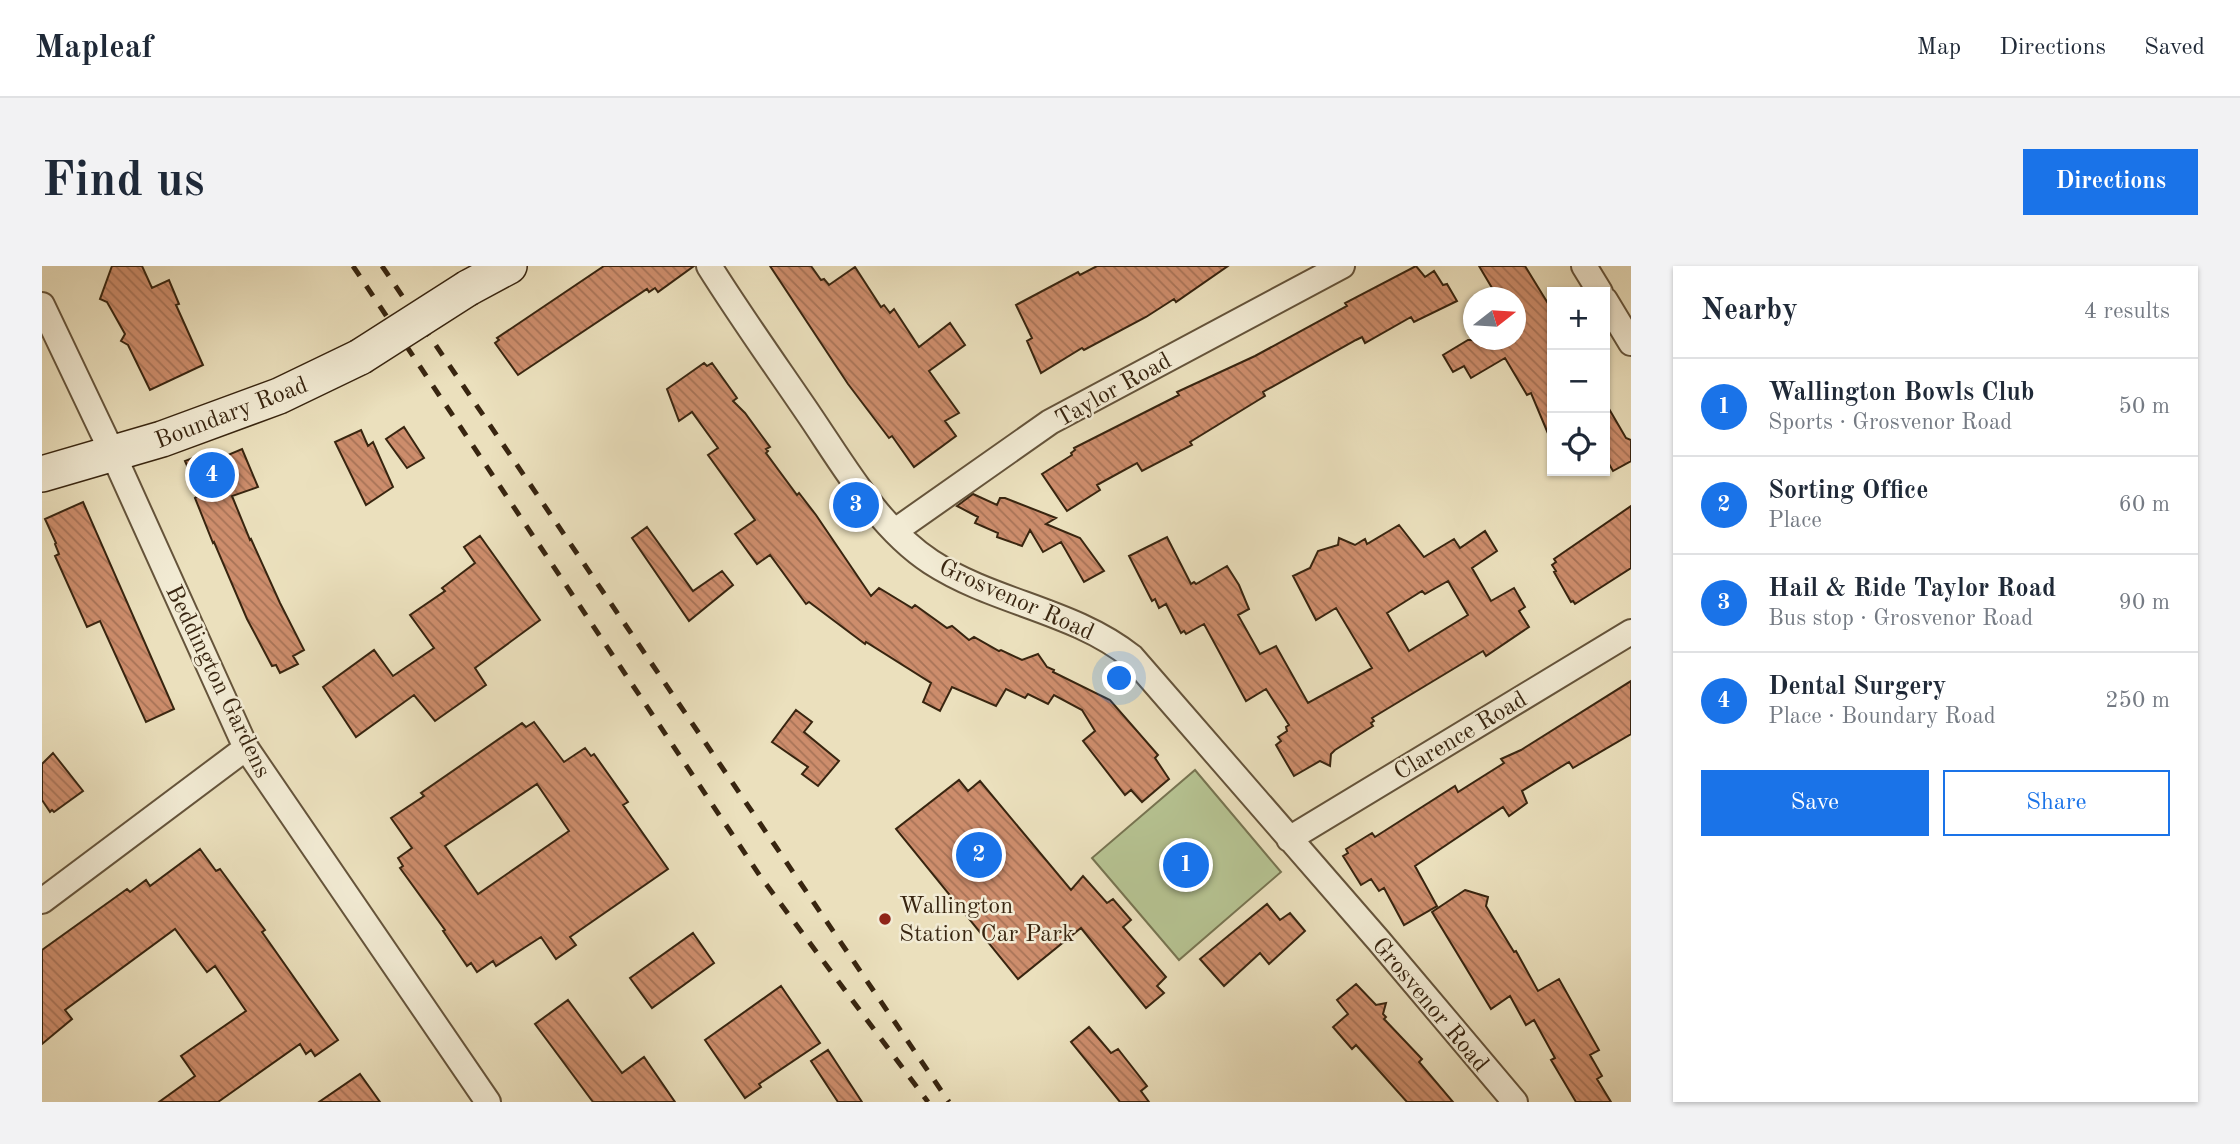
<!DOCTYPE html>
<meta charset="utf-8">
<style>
:root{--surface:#fff;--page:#f2f2f3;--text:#1f2937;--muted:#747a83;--line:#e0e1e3;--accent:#1a73e8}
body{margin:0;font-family:"Old Standard TT",serif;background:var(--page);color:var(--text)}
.controls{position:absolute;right:21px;top:21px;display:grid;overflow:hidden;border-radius:0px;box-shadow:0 2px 5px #0004}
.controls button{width:63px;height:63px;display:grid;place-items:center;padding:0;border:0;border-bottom:2px solid var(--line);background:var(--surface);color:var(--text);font:35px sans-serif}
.compass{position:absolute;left:1421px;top:21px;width:63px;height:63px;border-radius:50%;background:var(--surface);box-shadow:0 2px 5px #0004;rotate:73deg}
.you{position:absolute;left:1078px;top:413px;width:24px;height:24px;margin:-18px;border:5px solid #fff;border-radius:50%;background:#1a73e8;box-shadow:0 0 0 10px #1a73e833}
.badge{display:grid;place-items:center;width:46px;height:46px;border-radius:50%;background:var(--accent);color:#fff;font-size:23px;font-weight:700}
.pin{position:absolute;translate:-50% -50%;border:4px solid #fff;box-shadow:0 2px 7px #0006}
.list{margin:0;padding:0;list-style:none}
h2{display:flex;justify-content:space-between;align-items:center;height:91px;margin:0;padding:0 28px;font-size:30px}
h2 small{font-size:23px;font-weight:400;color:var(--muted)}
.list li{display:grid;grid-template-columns:46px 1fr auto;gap:21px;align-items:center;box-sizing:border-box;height:98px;padding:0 28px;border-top:2px solid var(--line)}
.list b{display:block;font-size:26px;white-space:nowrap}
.list p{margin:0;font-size:23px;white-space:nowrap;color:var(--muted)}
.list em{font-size:23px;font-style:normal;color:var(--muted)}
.actions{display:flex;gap:14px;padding:21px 28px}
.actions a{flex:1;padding:16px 0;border:2px solid var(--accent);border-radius:0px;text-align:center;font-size:24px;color:var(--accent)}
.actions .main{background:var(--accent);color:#fff}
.icon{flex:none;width:38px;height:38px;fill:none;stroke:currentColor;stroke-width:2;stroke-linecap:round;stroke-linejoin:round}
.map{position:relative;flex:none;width:1589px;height:836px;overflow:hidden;border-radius:0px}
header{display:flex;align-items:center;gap:42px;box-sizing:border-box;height:98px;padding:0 35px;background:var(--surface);border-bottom:2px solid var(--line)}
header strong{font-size:33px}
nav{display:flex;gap:38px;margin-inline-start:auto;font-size:24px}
.intro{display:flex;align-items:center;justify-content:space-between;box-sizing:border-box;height:168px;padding:0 42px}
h1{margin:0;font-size:49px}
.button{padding:18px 32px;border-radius:0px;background:var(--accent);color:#fff;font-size:24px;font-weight:700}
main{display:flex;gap:42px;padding:0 42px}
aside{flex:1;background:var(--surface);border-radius:0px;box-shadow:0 2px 5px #0004}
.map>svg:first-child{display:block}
.park{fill:#b6c392;stroke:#777451;stroke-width:2}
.building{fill:url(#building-back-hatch);stroke:#382510;stroke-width:2;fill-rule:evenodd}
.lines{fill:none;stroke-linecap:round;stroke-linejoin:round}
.minor-casing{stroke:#65543b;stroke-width:28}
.secondary-casing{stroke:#382510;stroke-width:38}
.minor{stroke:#f2ebd4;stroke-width:24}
.secondary{stroke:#f2ebd4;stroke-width:35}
.rail{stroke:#382510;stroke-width:5;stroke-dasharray:12 12;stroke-linecap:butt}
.secondary-bridge-casing{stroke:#382510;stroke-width:38;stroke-linecap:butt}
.secondary-bridge{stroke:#f2ebd4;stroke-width:35}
.poi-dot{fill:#8f2418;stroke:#f2ebd4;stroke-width:2.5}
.labels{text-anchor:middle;stroke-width:5;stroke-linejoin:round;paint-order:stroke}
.street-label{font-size:24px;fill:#382510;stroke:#f2ebd4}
.poi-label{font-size:24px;fill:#382510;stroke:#f2ebd4;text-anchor:start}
</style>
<header>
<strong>Mapleaf</strong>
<nav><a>Map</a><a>Directions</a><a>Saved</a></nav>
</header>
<div class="intro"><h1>Find us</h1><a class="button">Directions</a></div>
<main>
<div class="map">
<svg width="1589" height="836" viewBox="0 0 1589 836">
<defs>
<pattern id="building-back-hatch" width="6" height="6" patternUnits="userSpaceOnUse" patternTransform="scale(1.75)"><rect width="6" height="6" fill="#cd8d6c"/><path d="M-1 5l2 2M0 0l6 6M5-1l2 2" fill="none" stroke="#a77357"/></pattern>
</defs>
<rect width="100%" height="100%" fill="#ebe0bd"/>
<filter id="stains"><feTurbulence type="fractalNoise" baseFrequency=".00286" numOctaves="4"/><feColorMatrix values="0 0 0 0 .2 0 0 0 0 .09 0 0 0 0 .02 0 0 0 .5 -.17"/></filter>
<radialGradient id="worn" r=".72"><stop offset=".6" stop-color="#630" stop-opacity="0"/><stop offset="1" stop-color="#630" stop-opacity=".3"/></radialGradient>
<!-- park -->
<path class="park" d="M1153,504L1239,606L1137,694L1050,592Z"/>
<!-- building -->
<path class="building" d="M70,0H100L110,22L127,14L137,38L134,39L161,99L108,124L86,79L79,75L83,68L65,36L58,33Z
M562,0H652L616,26L613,22L607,26L605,23L476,109L453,77L457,74L455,72Z
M728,0H769L779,14L782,13L787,19L813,1L839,41L842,39L848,47L852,43L877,81L908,57L923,79L887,105L917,147L903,155L914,170L872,201L850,170L847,172L806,118Z
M1055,0H1186L1134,36L1132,33L1104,51L1042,84L1040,82L999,107L985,75L990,72L974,39L1036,6L1038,9Z
M1374,0L1383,11L1392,5L1401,19L1405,18L1415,35L1372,56L1369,51L1323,77L1320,71L1314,74L1221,126L1223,130L1148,176L1150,179L1100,205L1095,197L1055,219L1058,224L1025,245L1000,208L1030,189L1029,187L1033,184L1032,182L1137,129L1135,126L1213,90L1305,40L1303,37Z
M1437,0H1483L1510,44V177L1489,127L1485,129L1463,92L1429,112L1422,100L1411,106L1401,89L1426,74H1474V32H1456Z
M662,97L665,100L670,97L695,132L691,135L703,147L728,181L724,183L726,185L724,187L755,229L757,227L774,249L829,330L837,322L870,342L873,339L905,362L910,360L927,374L932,371L957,385L959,384L980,394L996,388L1005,401L1012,404L1011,406L1068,434L1116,489L1113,492L1127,513L1100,536L1089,524L1083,529L1041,475L1053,465L1040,444L1012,429L1006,438L986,428L983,432L964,423L954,440L910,421L898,445L881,436L889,417L824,376L823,378L767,336L764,338L728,289L715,298L693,268L713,254L666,189L676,182L650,146L637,155L625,123Z
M1563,136L1584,172L1589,174V195L1571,205L1563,191Z
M362,161L382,192L365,202L344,173Z
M319,164L326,180L331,176L351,221L324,239L293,176Z
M200,183L216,221L190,230L208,274L209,273L238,337L262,384L251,390L256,398L238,407L234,399L230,400L205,353L172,276L171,277L153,232L155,231L145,205L147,204L143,195L161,188L165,198Z
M931,228L955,239L958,232H963L1014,252L1004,258L1038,272L1062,305L1042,316L1019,276L1001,286L988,264L980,280L955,271L956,267L933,257L936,251L915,240Z
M41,236L132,443L104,456L58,355L45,361L13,290L17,288L13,278L14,277L3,253Z
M1589,240V302L1533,338L1531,335L1529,336L1512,306L1514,305L1510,299L1514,296L1512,293Z
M1357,259L1382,291L1412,273L1418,282L1443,265L1455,285L1430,302L1449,335L1472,322L1483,341L1477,345L1487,361L1444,390L1441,385L1330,452L1332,455L1329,457L1331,460L1293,484L1289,488L1288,500L1278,495L1252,510L1234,479L1239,475L1236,471L1245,465L1244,461L1247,459L1224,423L1204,435L1162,358L1144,368L1142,365L1139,367L1124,338L1117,342L1113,333L1110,335L1087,290L1125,271L1149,318L1152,316L1154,318L1185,300L1197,319L1207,343L1196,349L1218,388L1234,380L1266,437L1330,402L1294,342L1274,354L1251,310L1268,302L1276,285L1296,279L1297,272L1313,279L1323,273L1325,278ZM1406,315L1426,349L1367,385L1345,347L1380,325L1383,328Z
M605,261L651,325L680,305L691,319L647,355L590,272Z
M438,270L498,354L433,402L444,419L393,455L372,429L314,471L281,421L332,384L351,410L392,382L368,349L403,325L400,322L433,297L422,281Z
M1589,415V468L1531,502L1527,496L1480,525L1485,537L1467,550L1461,541L1373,600L1395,640L1362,659L1342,622L1337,625L1329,613L1319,619L1301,590L1306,587L1304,583L1330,567L1333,571L1413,520L1416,526L1462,497L1459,493L1479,484Z
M754,444L770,456L762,466L797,495L776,520L760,508L766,501L730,476Z
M492,456L522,496L543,482L549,490L552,488L586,536L581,539L626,603L528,671L534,679L514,693L499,671L454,700L451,695L435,706L429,697L425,700L401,665L403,664L358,602L361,600L356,592L370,582L349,552L382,530L379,527L480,457L484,461ZM495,518L527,565L436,628L403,580Z
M11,487L41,525L12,546L10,544L8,546L0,534V498Z
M917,514L926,525L938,515L1029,624L1041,610L1065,637L1071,633L1089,654L1081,661L1124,711L1115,720L1122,727L1104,742L1039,662L976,713L854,563Z
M158,583L174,605L178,603L223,664L220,666L296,774L273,790L269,784L264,788L258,778L176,836H117L153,810L139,790L204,745L173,700L165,706L133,663L23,744L30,753L0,778V684L85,623L88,626L104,614L108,620Z
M1423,624L1446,631L1444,640L1472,686L1474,685L1496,725L1517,713L1557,784L1548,789L1560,810L1555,813L1569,836H1534L1509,794L1513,792L1492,754L1484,759L1468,730L1449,743L1390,646Z
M1225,638L1238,654L1248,647L1263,665L1227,698L1218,687L1182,720L1158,693Z
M651,667L672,697L610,742L588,712Z
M1314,718L1334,739L1344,737L1341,748L1344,751L1342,753L1380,793L1377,796L1411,836H1365L1314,779L1310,783L1291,761L1306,748L1295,734Z
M739,720L778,777L717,818L719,821L703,832L663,774Z
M526,734L580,807L602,791L633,836H551L493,758Z
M1047,761L1069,787L1076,783L1105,820L1099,825L1107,836H1078L1029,776Z
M786,784L820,836H796L769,795Z
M318,808L338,836H277Z"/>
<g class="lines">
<!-- minor casing -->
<g class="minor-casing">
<path id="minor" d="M667,0C699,51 734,100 768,150C802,200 837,262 889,296C952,337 1031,344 1090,391L1337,675L1473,836
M1542,0L1558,26
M1563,34L1589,77
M0,39L71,188L204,482L446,836
M853,265L1008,156L1300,0
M1247,573L1589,366
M0,635L204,482"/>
</g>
<!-- secondary casing -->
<g class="secondary-casing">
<path id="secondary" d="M426,22L467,0
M0,208L120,173L237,130L318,91"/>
</g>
<!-- minor -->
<use href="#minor" class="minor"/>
<!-- secondary -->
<use href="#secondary" class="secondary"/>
<!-- rail -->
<path class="rail" d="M311,0L718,610L886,836
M340,0L907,836"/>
<!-- secondary-bridge casing -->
<g class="secondary-bridge-casing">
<path id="secondary-bridge" d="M318,91L426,22"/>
</g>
<!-- secondary-bridge -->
<use href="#secondary-bridge" class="secondary-bridge"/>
</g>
<!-- markers -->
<circle class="poi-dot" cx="843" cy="653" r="7"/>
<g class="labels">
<!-- street labels -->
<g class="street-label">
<text transform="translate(1071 123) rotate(-29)" y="8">Taylor Road</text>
<text transform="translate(189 146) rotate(-21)" y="8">Boundary Road</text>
<text transform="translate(975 333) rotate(24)" y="8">Grosvenor Road</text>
<text transform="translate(177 415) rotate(64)" y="8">Beddington Gardens</text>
<text transform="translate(1418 469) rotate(-31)" y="8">Clarence Road</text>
<text transform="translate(1389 738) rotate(50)" y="8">Grosvenor Road</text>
</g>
<!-- poi labels -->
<g class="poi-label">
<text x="857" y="647">Wallington<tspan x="857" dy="28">Station Car Park</tspan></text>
</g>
</g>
<rect width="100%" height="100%" filter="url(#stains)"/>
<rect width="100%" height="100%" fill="url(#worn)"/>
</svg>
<div class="controls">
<button>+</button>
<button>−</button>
<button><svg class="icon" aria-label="locate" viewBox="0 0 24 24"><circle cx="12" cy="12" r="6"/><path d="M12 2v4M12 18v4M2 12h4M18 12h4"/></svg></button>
</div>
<svg class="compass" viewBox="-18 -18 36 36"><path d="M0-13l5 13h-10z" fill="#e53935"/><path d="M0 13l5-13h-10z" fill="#747a83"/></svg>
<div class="you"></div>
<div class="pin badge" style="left:1144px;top:599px">1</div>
<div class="pin badge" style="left:937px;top:589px">2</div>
<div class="pin badge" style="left:814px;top:239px">3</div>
<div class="pin badge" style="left:170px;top:209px">4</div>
</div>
<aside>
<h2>Nearby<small>4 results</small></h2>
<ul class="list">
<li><span class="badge">1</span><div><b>Wallington Bowls Club</b><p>Sports · Grosvenor Road</p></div><em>50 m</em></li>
<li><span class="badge">2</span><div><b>Sorting Office</b><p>Place</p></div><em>60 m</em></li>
<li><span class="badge">3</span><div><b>Hail &amp; Ride Taylor Road</b><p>Bus stop · Grosvenor Road</p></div><em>90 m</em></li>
<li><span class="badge">4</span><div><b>Dental Surgery</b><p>Place · Boundary Road</p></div><em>250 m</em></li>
</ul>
<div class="actions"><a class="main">Save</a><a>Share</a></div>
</aside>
</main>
